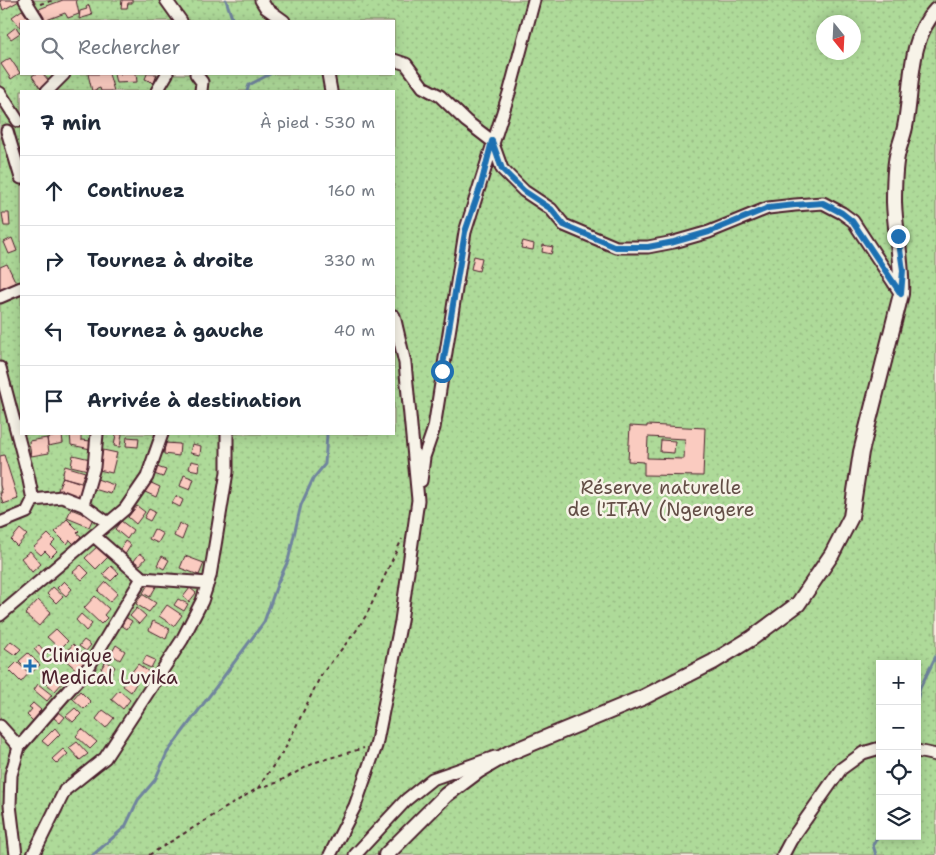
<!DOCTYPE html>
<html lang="fr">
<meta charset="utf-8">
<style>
:root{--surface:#fff;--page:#f2f2f3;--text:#1f2937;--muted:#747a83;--line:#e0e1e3}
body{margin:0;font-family:"Shantell Sans",sans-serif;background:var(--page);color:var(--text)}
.controls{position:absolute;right:15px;bottom:15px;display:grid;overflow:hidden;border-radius:0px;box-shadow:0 2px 12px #0003}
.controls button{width:45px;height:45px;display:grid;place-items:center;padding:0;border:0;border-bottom:1px solid var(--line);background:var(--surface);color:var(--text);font:25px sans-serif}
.compass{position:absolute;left:816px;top:15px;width:45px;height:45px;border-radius:50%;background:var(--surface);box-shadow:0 2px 12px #0003;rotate:162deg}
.stop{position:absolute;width:15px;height:15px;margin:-11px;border:4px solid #1f6fb2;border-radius:50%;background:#fff}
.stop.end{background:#1f6fb2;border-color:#fff;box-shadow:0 1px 5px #0008}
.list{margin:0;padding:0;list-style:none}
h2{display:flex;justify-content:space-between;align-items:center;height:65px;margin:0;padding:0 20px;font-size:21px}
h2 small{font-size:16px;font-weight:400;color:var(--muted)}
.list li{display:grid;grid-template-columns:32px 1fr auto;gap:15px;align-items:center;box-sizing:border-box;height:70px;padding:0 20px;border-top:1px solid var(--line)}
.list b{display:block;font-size:19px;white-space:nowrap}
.list em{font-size:16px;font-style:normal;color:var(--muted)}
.icon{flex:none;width:28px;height:28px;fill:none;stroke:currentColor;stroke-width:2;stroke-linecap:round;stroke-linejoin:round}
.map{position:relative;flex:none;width:936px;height:855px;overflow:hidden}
.search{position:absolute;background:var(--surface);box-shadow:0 2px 12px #0003;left:20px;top:20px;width:375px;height:55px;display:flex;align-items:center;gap:12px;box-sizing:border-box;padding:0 18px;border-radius:0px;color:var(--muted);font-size:19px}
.panel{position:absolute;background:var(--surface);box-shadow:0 2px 12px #0003;left:20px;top:90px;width:375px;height:345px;border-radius:0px}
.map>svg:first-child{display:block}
.park{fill:url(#park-dots);stroke:#7c7c62;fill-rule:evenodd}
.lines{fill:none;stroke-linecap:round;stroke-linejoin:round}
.stream{stroke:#70849e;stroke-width:3}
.building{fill:#facbc0;stroke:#4a1f2b;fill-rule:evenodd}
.minor-casing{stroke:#4a1f2b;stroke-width:15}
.tertiary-casing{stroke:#4a1f2b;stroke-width:18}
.path{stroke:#4a1f2b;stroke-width:2;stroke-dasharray:4 4;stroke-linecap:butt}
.minor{stroke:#f7f3e8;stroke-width:11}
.tertiary{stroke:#f7f3e8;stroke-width:14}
.route{stroke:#1f6fb2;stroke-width:6}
.poi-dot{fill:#1f6fb2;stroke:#f7f3e8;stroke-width:2}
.labels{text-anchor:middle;stroke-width:5;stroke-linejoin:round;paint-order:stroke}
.park-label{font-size:19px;fill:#634e46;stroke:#f7f3e8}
.poi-label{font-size:19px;fill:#4a1f2b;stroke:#f7f3e8;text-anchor:start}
</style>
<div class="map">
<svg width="936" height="855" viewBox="0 0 936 855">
<defs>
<pattern id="park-dots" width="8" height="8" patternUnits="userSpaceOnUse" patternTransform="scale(1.25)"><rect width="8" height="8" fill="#aeda99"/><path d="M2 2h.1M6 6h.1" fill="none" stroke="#97bb84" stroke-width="1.8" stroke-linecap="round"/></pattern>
</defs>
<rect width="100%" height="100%" fill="#f8ebe0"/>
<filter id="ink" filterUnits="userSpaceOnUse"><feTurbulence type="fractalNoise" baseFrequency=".02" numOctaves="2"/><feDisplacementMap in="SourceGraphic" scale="10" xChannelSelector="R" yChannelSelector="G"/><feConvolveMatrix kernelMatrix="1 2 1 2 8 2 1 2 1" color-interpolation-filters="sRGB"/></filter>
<g filter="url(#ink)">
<!-- park -->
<path class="park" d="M0,0H936V855H0ZM21,21H394V74H21ZM824,22H854V52H824ZM21,91H394V434H21ZM880,664H917V836H880Z"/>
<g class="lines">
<!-- stream -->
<path class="stream" d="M226,0L233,21
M247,91L249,85L270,74
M917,701L920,688L936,656
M93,855L125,827L138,800L155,780L167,753L264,622L278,582L288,561L301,505L313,479L325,464L327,434
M876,855L873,845L880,832"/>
</g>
<!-- building -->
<path class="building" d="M0,0H18L19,1L3,10Z
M63,0H76L79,14L68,18L65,13L44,21L39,9Z
M122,0H132V3H128L127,8H121Z
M89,5L92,15L79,19L80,11L87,9L86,7Z
M22,10L30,21H21V28L12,17Z
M16,27L20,33L11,39L7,34Z
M10,58L20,73L11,79L1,64Z
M35,74H43L49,81L40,88L32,76Z
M88,74H109L114,91H101L100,88L92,91Z
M114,74H136L137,82L116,83Z
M147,74H157L154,83L145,79Z
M2,213H9L10,226H4Z
M12,238L17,251L9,254L4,242Z
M523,241L534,244L533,250L521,248Z
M543,245L553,247L551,254L542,252Z
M474,256L482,258L479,271L471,269Z
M7,264L16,283L0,290V267Z
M647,425L705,428L703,476L644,475V462L628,461L630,426L647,427ZM648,437L685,439L684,459L647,458Z
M70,434H81V440L91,441V449L71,445Z
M116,434H122L120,447L114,446Z
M62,435L63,443L48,446L47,438Z
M127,437L139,438L138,447L126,446Z
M47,438L49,453L31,456L29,441Z
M661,440L675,441L674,453L660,452Z
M165,443L180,444L179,456L164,454Z
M192,444L201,446L200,455L190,453Z
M103,450L117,453L112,473L99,470Z
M4,455L18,499L3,504L0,493H2L0,485V456Z
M73,455L90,459L88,470L71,466Z
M191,461L200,463L199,471L189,469Z
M65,466L85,472L81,482L62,477Z
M157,467L166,470L163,477L154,474Z
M184,475L194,479L190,490L180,486Z
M63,477L87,485L82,498L58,490Z
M97,479L114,485L111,494L94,489Z
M149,482L160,487L156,497L145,492Z
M176,496L183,500L180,507L172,503Z
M137,506L145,512L136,524L128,517Z
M71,509L93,518L89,527L67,518Z
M149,509L155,512L150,521L144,518Z
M67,519L79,531L77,533L81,536L74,544L70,540L67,544L55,532Z
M121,521L133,530L127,539L115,529Z
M179,523L187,527L182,540L174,536Z
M20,529L27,535L17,546L11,540Z
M154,529L163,534L158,543L149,539Z
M48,534L55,541L51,545L57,551L51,557L45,551L41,555L33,548Z
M125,541L131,545L124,556L118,553Z
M98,546L108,557L96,569L85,558Z
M30,551L41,564L32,572L21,558Z
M140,553L146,558L140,565L134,561Z
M162,556L169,560L164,569L157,565Z
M185,556L204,563L199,575L180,568Z
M81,565L89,573L82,580L73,572Z
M111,566L119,573L111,581L103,574Z
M64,581L72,589L66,596L57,588Z
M150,581L157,585L150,597L143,593Z
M106,582L118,593L110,602L98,591Z
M53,587L63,596L56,603L47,594Z
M190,588L196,593L189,602L183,597Z
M142,594L156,603L149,612L136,604Z
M95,596L109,609L104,615L107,618L101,624L84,608Z
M178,599L188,604L184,611L174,605Z
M38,600L51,612L39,626L25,614Z
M167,605L182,615L174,626L159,616Z
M137,608L146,616L139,624L130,616Z
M81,614L92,624L86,631L76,620Z
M125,617L132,621L127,629L121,625Z
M153,621L170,629L166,639L149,630Z
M56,629L68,641L60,649L47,637Z
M84,640L91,645L86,651L79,646Z
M11,641L21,649L15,655L5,648Z
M73,644L84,654L81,657L86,662L78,671L62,657Z
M39,645L47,654L42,658L34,649Z
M116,645L125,651L120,660L111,654Z
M28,653L40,665L31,673L19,661Z
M146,656L155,660L151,668L142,664Z
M106,661L115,667L110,675L101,669Z
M17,662L29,673L21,682L9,670Z
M138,664L149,672L143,681L131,673Z
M51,673L63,682L55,691L47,684L50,681L47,678Z
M129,677L137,682L131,692L123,686Z
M38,684L52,695L47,701L34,690Z
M119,690L130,700L123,709L111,699Z
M80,691L91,702L84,709L73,699Z
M33,703L41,710L38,713L40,715L34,722L27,715L32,709L29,707Z
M75,708L81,714L73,722L66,716Z
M103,710L114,718L106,728L96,719Z
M59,712L65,717L60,723L54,718Z
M55,728L60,734L48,746L42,741Z
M82,729L97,742L90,749L76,736Z
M77,742L88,754L80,760L69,748Z
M63,749L68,754L57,764L52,759Z"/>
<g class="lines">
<!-- minor casing -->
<g class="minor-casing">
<path id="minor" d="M25,0L38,21
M166,0L181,21
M261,0L266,8L284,21
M394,60L406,64L423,87L440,96L466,121L492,141L502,169L524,191L551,209L564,225L616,247H648L674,242L709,232L768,208L795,205L823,203L842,213L853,221L901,294
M196,74L202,82L201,91
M328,74L331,91
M47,91L64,74
M157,91L167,74
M0,93L18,121
M7,131L21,178
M0,297L21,288
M0,368L28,475L33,500L27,512L0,523
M421,481L424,457L434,428L465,232L510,90L534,0
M33,500L62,497L83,505L108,523
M83,505L94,467L97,434
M142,578L208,583
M0,615L125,509L147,477L162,434
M0,726L19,747
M917,751L936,755
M16,855L10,805L11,775L19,747L88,668L142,578L94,536
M33,855L65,790L105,758L182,640L202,601L210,576L227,472V434
M330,855L355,806L376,746L401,621L418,500L405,363L394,316
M355,855L406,800L432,779L495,757
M783,855L791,840L841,769L863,753L880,748"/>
</g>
<!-- tertiary casing -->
<g class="tertiary-casing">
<path id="tertiary" d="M386,855L446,795L478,771L509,753L644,697L713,662L752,638L798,604L832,554L851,517L861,452L901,294C903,263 895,234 894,202C894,188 894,170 897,156C899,146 903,137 905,127C913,89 907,40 936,10"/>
</g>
<!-- path -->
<path class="path" d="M40,4L55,0
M258,788L286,747L321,675L356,631L367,614L402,539
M149,855L258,788L276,783L316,762L364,748"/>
<!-- minor -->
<use href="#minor" class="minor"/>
<!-- tertiary -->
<use href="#tertiary" class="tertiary"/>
</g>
</g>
<g class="lines" filter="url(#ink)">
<!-- route -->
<path class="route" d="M442,371L465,232L481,185L492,141L502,169L524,191L551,209L564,225L616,247H648L674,242L709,232L768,208L795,205L823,203L842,213L852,221L901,294L903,270L898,236"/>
</g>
<!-- markers -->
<path class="poi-dot" d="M27.5 658.5h5v5h5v5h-5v5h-5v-5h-5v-5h5z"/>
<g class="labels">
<!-- park labels -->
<g class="park-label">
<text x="661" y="494">Réserve naturelle<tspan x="661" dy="22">de l'ITAV (Ngengere</tspan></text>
</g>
<!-- poi labels -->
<g class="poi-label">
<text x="41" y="662">Clinique<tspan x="41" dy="22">Medical Luvika</tspan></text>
</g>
</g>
</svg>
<div class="controls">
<button>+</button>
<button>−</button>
<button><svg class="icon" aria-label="locate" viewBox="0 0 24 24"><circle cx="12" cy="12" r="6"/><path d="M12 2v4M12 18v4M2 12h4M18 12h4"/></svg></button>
<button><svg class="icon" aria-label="layers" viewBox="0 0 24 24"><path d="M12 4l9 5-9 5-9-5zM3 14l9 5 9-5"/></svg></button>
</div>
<svg class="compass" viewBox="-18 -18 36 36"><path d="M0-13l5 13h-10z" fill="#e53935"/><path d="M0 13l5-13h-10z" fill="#747a83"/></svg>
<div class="stop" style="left:442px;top:371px"></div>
<div class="stop end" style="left:898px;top:236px"></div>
<div class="search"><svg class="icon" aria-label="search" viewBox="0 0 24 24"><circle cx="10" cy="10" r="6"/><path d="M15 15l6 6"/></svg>Rechercher</div>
<section class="panel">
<h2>7 min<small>À pied · 530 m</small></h2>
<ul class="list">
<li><svg class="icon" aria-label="ahead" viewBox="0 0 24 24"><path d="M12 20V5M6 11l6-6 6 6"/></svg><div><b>Continuez</b></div><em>160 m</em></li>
<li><svg class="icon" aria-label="right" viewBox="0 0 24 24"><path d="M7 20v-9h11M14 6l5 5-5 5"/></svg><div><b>Tournez à droite</b></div><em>330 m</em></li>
<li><svg class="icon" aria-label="left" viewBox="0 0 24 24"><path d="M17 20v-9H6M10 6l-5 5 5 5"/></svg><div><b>Tournez à gauche</b></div><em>40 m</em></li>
<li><svg class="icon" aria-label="arrive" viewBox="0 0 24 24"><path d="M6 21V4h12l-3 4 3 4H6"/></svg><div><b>Arrivée à destination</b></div></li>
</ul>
</section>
</div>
